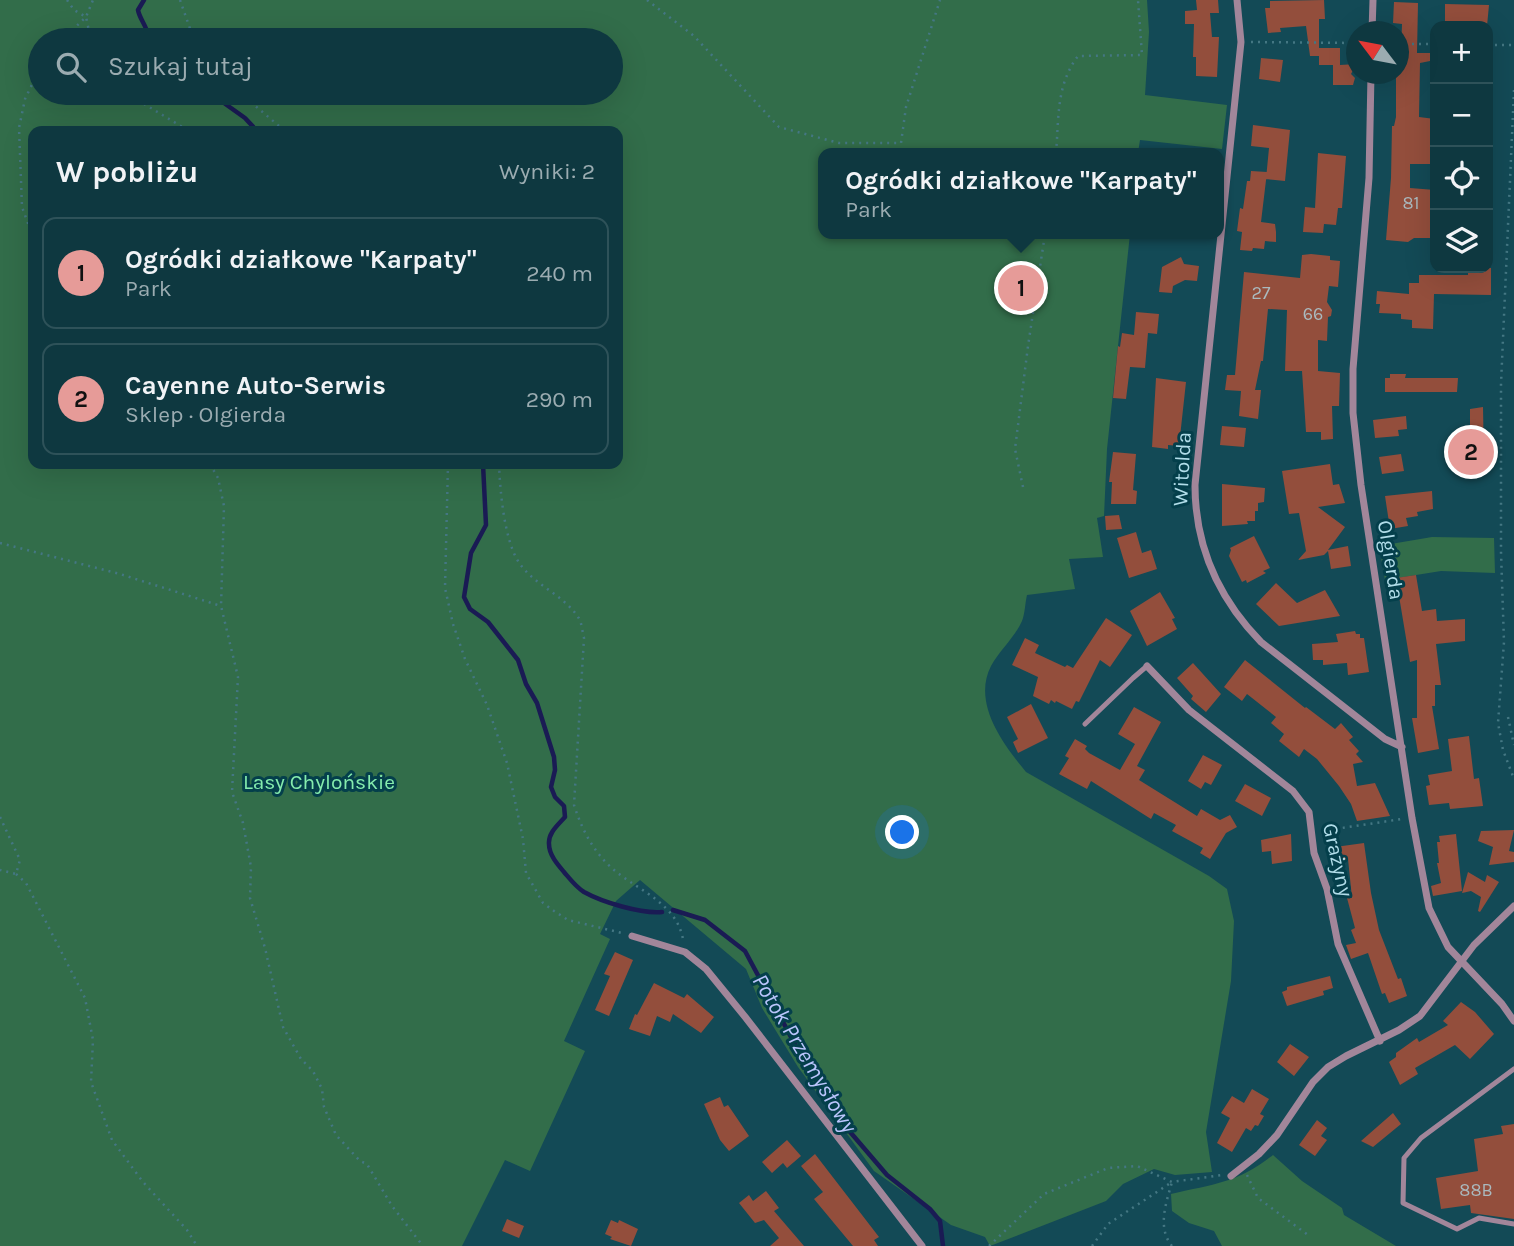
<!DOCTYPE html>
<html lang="pl">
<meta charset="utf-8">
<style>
:root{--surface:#0e3840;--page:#1c434b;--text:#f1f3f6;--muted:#9bacb1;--line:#2e5259;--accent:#e69b98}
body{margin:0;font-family:Karla,sans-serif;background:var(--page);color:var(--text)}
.controls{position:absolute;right:21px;top:21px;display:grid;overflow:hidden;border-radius:14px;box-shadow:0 7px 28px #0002}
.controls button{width:63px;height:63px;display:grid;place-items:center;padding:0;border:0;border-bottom:2px solid var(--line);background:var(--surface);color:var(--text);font:35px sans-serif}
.compass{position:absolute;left:1346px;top:21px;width:63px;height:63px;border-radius:50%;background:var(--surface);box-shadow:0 7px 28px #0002;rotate:302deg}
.you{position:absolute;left:903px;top:833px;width:24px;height:24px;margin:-18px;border:5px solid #fff;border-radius:50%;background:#1a73e8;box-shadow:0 0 0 10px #1a73e833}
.badge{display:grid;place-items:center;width:46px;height:46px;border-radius:50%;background:var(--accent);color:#111;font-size:23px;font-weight:700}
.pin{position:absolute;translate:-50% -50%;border:4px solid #fff;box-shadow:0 2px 7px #0006}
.popup{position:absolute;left:818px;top:148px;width:406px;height:91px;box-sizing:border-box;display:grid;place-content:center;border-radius:14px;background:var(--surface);filter:drop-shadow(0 2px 5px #0005);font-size:23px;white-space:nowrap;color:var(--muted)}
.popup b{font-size:26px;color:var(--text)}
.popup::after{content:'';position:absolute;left:50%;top:100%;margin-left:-14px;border:14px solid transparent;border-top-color:var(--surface)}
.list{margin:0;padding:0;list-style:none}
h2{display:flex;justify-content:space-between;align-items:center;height:91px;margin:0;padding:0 28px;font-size:30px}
h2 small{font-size:23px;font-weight:400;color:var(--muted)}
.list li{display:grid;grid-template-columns:46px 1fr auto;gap:21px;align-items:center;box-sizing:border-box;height:112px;margin:0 14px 14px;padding:0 14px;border:2px solid var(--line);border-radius:14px}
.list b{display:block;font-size:26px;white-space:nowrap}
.list p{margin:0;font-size:23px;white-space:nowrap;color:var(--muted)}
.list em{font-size:23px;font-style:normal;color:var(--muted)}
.icon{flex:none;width:38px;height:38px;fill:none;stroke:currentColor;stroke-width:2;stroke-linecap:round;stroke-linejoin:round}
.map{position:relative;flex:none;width:1514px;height:1246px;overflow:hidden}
.search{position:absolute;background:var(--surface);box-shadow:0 7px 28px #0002;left:28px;top:28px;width:595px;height:77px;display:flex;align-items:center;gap:18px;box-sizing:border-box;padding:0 24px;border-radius:38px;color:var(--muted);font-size:26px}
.panel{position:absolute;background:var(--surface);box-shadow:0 7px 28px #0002;left:28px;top:126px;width:595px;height:343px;border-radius:14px}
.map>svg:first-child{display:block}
.green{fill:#326d4a;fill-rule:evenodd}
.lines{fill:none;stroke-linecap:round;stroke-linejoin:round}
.stream{stroke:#1a1b54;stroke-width:4.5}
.building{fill:#934e3c}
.path{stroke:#447783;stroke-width:2.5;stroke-dasharray:2 5;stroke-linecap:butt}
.service{stroke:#a2869a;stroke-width:5}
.minor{stroke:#a2869a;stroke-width:7}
.labels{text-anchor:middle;stroke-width:6;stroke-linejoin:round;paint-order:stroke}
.number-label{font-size:18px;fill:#aab9be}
.street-label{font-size:21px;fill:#b1dde9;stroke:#043f4b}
.park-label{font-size:21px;fill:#85ecad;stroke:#043f4b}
.water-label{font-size:23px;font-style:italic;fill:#bac5fc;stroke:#043f4b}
</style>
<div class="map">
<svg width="1514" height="1246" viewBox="0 0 1514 1246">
<rect width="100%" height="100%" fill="#134a56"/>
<!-- green -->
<path class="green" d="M0,0H1147L1149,32L1145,95L1227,105L1222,149L1140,140L1138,153H823V234H1130L1107,449L1104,516L1097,518L1103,557L1069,559L1075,589L1027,595C1025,603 1025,614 1022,621C1015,637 1000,650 991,666C972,703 1003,744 1026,772L1209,876L1227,889L1234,921L1231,981L1206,1132L1212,1172L1175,1175L1154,1169L1123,1184L1106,1201L990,1246L985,1237L951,1225L874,1171L798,1067L762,1008L746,969L640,880L616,901L600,934L610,939L564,1041L585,1051L530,1171L505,1160L462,1246H0ZM611,40V93H40V40ZM618,131V464H33V131Z
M1432,537L1494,538L1495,573L1441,571L1385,580L1379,546Z
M1273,1155L1302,1181L1342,1208L1344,1215L1396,1246H1222L1214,1231L1189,1223L1172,1211L1171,1194C1214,1184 1238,1183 1273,1155Z"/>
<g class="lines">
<!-- stream -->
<path class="stream" d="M144,0L138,10C140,21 150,29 147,40
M210,93L245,118L257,131
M483,464L486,525L471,553L464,597L470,609L488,622L518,660L526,684L537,703L554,757L555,770L551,787L555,797L564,806L565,817C558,825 548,833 549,844C549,855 558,865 564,872C570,879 576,887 584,892C602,902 641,914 662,912
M673,910L705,920L745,951L799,1052L845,1126L887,1175L930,1209L940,1221L943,1246"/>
</g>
<!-- building -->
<path class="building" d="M1196,0H1218L1219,13H1210L1212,37H1219L1217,77L1196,76V57H1193L1194,24H1185V11L1197,10Z
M1324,0L1325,19H1319V56H1310L1306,26L1280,28L1281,32L1268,33L1265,8H1270V1Z
M1394,2L1418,3L1417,53H1435V60L1420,63L1419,117L1435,119V164H1410V188L1435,190V238H1414L1408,242L1386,240L1391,178L1392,126H1394L1396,117V74H1398V52H1401L1402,24L1393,23Z
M1445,4L1489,5L1487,26H1445Z
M1319,48H1340V65L1356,64L1351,74L1355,78L1353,85H1333V65H1319Z
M1261,58L1283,60L1280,82L1259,79Z
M1253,125L1290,130L1285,181L1266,179L1269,148L1251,146Z
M1318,153L1346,156L1342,208H1338L1336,225L1324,224L1323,233L1303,232L1305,207L1315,208Z
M1251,171L1267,172L1261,222L1275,224L1276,232V242L1265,241L1264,249L1253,248L1252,251L1240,250L1242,232L1237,231L1240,208L1243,209L1247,181H1250Z
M1311,254L1330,256V260L1340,261L1338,287L1329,286L1327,302L1332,310L1331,316L1328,317L1327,341L1318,340V371L1340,373L1339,406H1332L1333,439L1321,440V432H1306L1302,371H1285L1287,310L1268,309L1263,361H1261L1255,390H1261L1258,419L1239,416L1241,391L1225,390L1227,375H1235L1244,272L1300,278L1302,255Z
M1181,257L1184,264L1199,266L1197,281L1185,280L1173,286L1172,293L1159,292L1162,267Z
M1468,268H1491V295L1434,294L1433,329L1412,328V320L1401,319V314L1379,313L1380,304H1376L1377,291L1409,294V283H1419V275H1468Z
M1136,312L1159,314L1157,334L1148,333L1145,368L1130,367L1126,399L1113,398L1118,346L1120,347L1122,333L1134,335Z
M1390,374H1406L1405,378H1458L1457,392H1385V378H1390Z
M1156,378L1186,382L1179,446L1168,445V449L1152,447Z
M1483,407L1484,461H1459V443H1470V409Z
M1406,416L1407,429L1398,430L1399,436L1375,438L1373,420Z
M1222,426L1246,428L1244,447L1220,445Z
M1113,452L1136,454L1133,490L1137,491L1136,504H1111L1112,482H1109Z
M1401,454L1404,471L1382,474L1379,457Z
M1330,464L1333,485L1339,484L1345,503L1318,507L1345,527L1328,550L1348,546L1351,566L1331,569L1328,551L1324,555L1298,560L1306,551L1299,513L1289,514L1282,471Z
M1222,484L1265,488L1264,502L1258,503V511H1255V521H1247L1248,524L1222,526Z
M1432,491L1433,509L1417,512L1418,516L1406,518L1408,526L1390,529L1385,496Z
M1119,515L1122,529L1106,530L1105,516Z
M1136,532L1142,553L1151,550L1157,569L1129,578L1117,538Z
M1254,536L1270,568L1263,571L1266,573L1247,583L1246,580L1242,582L1229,556L1231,550L1230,548Z
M1416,575L1422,611L1436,609L1437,621L1465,619V641L1436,644L1441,685H1435V706H1432L1439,749L1418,753L1412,718H1417V660L1410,662L1396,578Z
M1276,583L1297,603L1325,590L1340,616L1279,626L1256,604Z
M1160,592L1175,618L1172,619L1177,629L1147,646L1130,611Z
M1106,618L1132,635L1110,667L1100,660L1079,702L1076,701L1072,709L1056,701L1055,703L1051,700L1049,704L1033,696L1038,677L1012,665L1025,638L1039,645L1035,653L1065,667L1067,665L1073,668Z
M1355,631L1356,634H1360V638H1364L1369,672L1348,675L1347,663L1323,665V660H1313L1312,644L1338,642L1336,634Z
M1245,660L1305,708L1306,707L1335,729L1341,723L1353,737L1349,740L1359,751L1356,754L1363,762L1353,764L1357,786L1375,783L1390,816L1357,821L1351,804L1339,786L1317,759L1304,749L1299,757L1279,741L1284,734L1271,723L1276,717L1247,694L1242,701L1224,687Z
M1193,663L1221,694L1206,712L1191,699L1193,696L1177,678Z
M1031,704L1048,738L1018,753L1013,742L1018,739L1007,717Z
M1134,707L1161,722L1137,766L1145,770L1139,780L1197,816L1201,809L1220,820L1230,815L1237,827L1226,833L1210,859L1200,853L1203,848L1172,831L1176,825L1154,813L1151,819L1091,781L1087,789L1059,774L1069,758L1065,756L1075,739L1087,746L1085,749L1089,753L1120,770L1135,744L1118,734Z
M1469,736L1474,779L1479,778L1483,806L1450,809L1449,803L1429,805L1426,786L1430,785L1428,775L1452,771L1448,739Z
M1203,755L1222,765L1211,785L1205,782L1201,789L1188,781Z
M1245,784L1271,798L1262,816L1235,801Z
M1514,830L1509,851L1514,852V862L1489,865L1493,847L1478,841L1481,831Z
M1291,834L1292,861L1272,864L1271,851L1262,852L1261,840Z
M1456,834L1462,891L1433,896L1431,886L1441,883L1437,863H1439L1437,842H1440L1439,836Z
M1364,843L1371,893L1379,930L1398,979L1401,978L1407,996L1389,1003L1385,993L1382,994L1368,953L1351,959L1346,945L1356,943L1351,930L1355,928L1347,898H1352L1348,859L1330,862L1328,848Z
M1468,872L1485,882L1487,875L1499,882L1480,912L1478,911L1481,897L1471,891L1462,893Z
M615,952L633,960L609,1016L595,1010L610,976L604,974Z
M1330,976L1333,988L1323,991L1324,995L1287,1006L1282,992L1287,990V987Z
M654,983L684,998L687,994L714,1017L701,1033L673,1014L670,1022L657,1016L650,1036L629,1029L635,1014L637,1015Z
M1461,1002L1475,1012L1494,1034L1470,1059L1455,1045L1415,1068L1418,1074L1400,1085L1389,1062L1396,1057V1053L1417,1038L1419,1042L1448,1025L1443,1021Z
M1290,1044L1309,1057L1294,1076L1277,1062Z
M1252,1089L1269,1099L1260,1114L1264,1116L1258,1126L1255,1125L1251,1131L1246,1128L1232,1152L1217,1143L1230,1118L1221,1113L1232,1096L1244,1103Z
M720,1097L724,1107L728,1105L749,1136L729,1151L720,1140L704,1104Z
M1393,1113L1401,1124L1373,1147L1361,1141Z
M1317,1120L1327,1128L1321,1136L1327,1140L1315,1156L1299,1145Z
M1514,1124V1219L1471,1213L1470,1205L1441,1209L1436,1178L1478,1171L1474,1139L1503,1134L1501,1126Z
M787,1140L801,1156L787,1168L783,1163L772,1173L762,1162Z
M815,1154L879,1237L874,1240L878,1246H853L814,1199L823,1192L801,1166Z
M766,1191L779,1208L774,1211L804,1246H770L779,1238L764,1220L755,1223L739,1203L749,1195L753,1201Z
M507,1219L524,1226L519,1238L502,1231Z
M611,1220L618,1223L619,1220L638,1229L631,1246L610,1239L612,1237L605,1234Z"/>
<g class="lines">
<!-- path -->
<path class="path" d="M67,0L74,10L86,17L91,40
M180,0L194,40
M647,0L694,36L779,127L839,143H901L906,107L940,0
M62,40L86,17L93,0
M1251,42L1356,43
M1398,44H1435
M1488,45H1514
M1514,90L1501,384V552L1504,642L1498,723L1503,750L1514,779
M126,93L189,131
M240,93L285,131
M1056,153C1059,118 1056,85 1078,56L1142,55L1138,0
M33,237L22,207L19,128L25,99L40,68
M210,464L218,478L224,506L221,606L238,677L232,792L243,823L251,867L250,898L265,948L283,1027L301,1059L313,1071L322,1089L324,1107L336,1135L360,1161L367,1164L392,1206L423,1246
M448,464L445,588L453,624L465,659L487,705L507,763L523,839L526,873L543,903L554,911L568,920L622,933
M499,464C500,490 504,538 518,561C533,585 563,594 578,617C582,622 582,631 584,638L574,805C582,830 594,853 614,870C639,891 676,903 683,939
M1023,487L1015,449L1028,346L1045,234
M0,543L120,574L221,606
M1508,717L1514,745
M0,817L20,860L16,874L0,870
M1322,831L1402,819
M16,874L26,883L85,998L93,1040L91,1082L112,1140L143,1182L187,1230L197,1246
M1247,1175L1258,1198L1308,1235
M989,1246L1044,1194L1108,1168L1137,1166L1172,1182L1222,1175
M1092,1246L1108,1224L1172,1182
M1172,1246C1157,1228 1166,1203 1172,1182"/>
<!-- service -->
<path class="service" d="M1085,724L1133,678L1147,666
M1514,1069L1421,1138L1404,1158L1403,1203L1457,1229L1479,1218L1514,1224"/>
<!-- minor -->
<path class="minor" d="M1237,0L1241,42L1195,485C1195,546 1219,599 1261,642L1385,739L1402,747
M1372,32L1373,0
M1371,74L1369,178L1353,369V413L1361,485L1412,818L1429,908L1448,947L1502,1004L1514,1021
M1147,666L1189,710L1293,791L1309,812L1314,853L1327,889L1338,944L1380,1041
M632,936L685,952L706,969L746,1018L922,1246
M1231,1176L1259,1154L1277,1135L1313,1082L1328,1067L1346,1056L1399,1030L1420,1016L1474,945L1514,906"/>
</g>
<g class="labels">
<!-- number labels -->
<g class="number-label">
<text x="1411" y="209">81</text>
<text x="1261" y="299">27</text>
<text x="1313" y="320">66</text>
<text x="1476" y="1196">88B</text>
</g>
<!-- street labels -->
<g class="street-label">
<text transform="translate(1182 469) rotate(-87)" y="7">Witolda</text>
<text transform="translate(1391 560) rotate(81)" y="7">Olgierda</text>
<text transform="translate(1338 860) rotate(77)" y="7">Grażyny</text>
</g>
<!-- park labels -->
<g class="park-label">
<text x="319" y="789">Lasy Chylońskie</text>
</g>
<!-- water labels -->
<g class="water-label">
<text transform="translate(805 1053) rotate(59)" y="8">Potok Przemysłowy</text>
</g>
</g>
</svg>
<div class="controls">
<button>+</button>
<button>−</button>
<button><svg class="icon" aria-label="locate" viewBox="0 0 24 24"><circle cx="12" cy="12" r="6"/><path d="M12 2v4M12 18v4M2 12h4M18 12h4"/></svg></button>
<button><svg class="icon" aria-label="layers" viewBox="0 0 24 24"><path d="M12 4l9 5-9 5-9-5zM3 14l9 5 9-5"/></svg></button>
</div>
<svg class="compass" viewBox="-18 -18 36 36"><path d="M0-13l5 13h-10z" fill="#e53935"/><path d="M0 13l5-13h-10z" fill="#9bacb1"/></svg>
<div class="you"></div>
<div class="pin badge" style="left:1021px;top:288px">1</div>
<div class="popup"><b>Ogródki działkowe &quot;Karpaty&quot;</b>Park</div>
<div class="pin badge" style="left:1471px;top:452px">2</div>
<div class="search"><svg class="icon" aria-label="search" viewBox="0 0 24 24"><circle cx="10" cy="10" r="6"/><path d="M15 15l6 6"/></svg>Szukaj tutaj</div>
<section class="panel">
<h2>W pobliżu<small>Wyniki: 2</small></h2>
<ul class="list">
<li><span class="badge">1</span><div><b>Ogródki działkowe &quot;Karpaty&quot;</b><p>Park</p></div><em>240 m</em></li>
<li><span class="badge">2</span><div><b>Cayenne Auto-Serwis</b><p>Sklep · Olgierda</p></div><em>290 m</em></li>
</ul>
</section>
</div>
